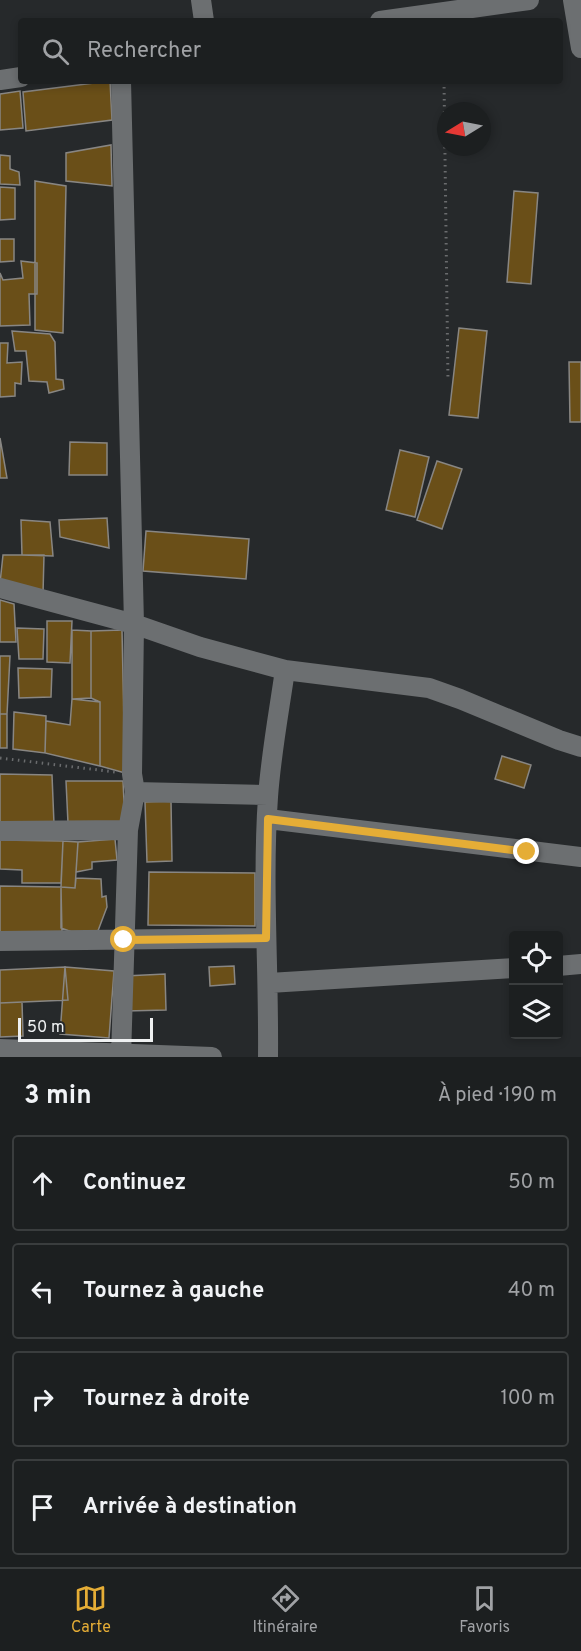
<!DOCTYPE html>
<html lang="fr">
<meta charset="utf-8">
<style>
:root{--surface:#1c1f20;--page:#252729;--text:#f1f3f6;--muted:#a0a2a5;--line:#3a3d3e;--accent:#e5ad36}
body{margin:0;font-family:Overpass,sans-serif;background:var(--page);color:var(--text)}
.controls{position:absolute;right:18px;bottom:18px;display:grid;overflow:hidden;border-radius:6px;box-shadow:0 3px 9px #0003}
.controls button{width:54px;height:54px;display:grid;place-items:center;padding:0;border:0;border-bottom:2px solid var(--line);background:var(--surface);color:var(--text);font:30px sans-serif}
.compass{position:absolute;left:437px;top:102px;width:54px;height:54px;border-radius:50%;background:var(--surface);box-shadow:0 3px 9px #0003;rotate:260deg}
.scale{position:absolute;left:18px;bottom:15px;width:135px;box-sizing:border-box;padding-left:6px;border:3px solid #eff1f2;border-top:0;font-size:16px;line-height:21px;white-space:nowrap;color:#eff1f2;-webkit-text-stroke:4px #26292b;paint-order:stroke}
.stop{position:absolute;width:18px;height:18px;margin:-14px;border:4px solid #e5ad36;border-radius:50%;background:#fff}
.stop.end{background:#e5ad36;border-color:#fff;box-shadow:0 2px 6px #0008}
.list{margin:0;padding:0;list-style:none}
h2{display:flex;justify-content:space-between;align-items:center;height:78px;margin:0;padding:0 24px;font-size:26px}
h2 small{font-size:20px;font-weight:400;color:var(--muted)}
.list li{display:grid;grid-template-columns:39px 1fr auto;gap:18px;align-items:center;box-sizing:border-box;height:96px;margin:0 12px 12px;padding:0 12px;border:2px solid var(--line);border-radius:6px}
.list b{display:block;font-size:22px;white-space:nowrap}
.list em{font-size:20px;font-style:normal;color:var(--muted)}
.icon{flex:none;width:33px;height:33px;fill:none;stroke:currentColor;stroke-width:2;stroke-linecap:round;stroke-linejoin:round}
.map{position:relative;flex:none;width:581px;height:1057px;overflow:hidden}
.search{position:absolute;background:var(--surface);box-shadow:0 3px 9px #0003;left:18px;right:18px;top:18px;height:66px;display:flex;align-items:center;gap:15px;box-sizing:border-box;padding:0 21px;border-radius:6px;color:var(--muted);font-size:22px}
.sheet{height:510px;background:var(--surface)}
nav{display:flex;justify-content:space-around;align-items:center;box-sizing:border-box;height:84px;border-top:2px solid var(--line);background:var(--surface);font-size:16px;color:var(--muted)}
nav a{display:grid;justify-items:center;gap:3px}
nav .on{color:var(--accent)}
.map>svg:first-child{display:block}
.building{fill:#6a4f18;stroke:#888683;stroke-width:1.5}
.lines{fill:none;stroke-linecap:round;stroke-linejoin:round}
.path{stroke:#6a6c6e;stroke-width:3;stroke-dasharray:1.5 4.5;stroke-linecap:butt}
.minor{stroke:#6c6f71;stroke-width:20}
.route{stroke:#e5ad36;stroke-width:8}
</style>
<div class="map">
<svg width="581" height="1057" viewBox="0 0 581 1057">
<rect width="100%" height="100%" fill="#26292b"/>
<!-- building -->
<path class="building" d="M110,81L112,120L26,131L23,92Z
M20,91L23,128L0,130V94Z
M111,145L112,186L66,181V153Z
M0,155L10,156V169L19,172L20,185L0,184Z
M35,181L66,186L63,333L35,330Z
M0,187L15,188V219L0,220Z
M514,191L538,193L531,284L507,282Z
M0,239H14V261L0,262Z
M21,261L37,263V294H29L30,325L0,326V273L3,280L23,278Z
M459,328L487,331L478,418L449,415Z
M12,331L50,334L55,342L56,379L63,380L64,389L49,393L47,382L29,381L26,351H15Z
M0,343H8L7,363L22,362L21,384L15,383V396L0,397Z
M569,362H581V422H570Z
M0,438L7,478H0Z
M70,442L107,443V475H69Z
M400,450L429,457L415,517L386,510Z
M437,461L462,469L442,529L417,520Z
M107,518L109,548L60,537L59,520Z
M21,520L50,522L53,556L22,555Z
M146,531L249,539L246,579L143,571Z
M3,555H44L43,594L0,583Z
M0,600L14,604L16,642H0Z
M47,621H72L70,663L47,662Z
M17,628L44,629L43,659H19Z
M72,630L91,631V698L72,699Z
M122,630L125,773L100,766V702L91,698V631Z
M0,656H10L7,714H0Z
M18,668L52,669L51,697L19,698Z
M72,699L100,702V766L45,753L46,721L70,725Z
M14,712L46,716L45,753L13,749Z
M0,714H7V748H0Z
M502,756L531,765L524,788L495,779Z
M0,774L52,775L54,824L0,823Z
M66,781H123L125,823H68Z
M171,801L172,861L147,862L145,802Z
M115,839L117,860L92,862V869L76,872L78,842Z
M0,840L63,841L61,883H22V870L0,869Z
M63,841L78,842L75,888L61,887Z
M149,872L255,873V926L148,925Z
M76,878L101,879L102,897L106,896L107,907L96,936H83L61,928V887L75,888Z
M0,886L61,887L62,935L0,933Z
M234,966L235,984L210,986L209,967Z
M65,967L68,1000L0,1003V970Z
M65,967L114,971L109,1038L60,1034Z
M165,974L166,1010L126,1011L125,976Z
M22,1002L23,1036L0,1037V1003Z"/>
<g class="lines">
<!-- path -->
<path class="path" d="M444,81L448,381
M0,758L115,772"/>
<!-- minor -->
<path class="minor" d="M201,0L204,21
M573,0L581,48
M380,21L529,0
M0,80L21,77
M121,81L134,624L132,774L135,792L268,795
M0,588L134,624L200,647L285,670L429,688L460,699L559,740L581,747
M268,819L581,857
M0,831L128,830
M0,941L266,938
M558,966L581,964
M269,983L514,968
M0,1049L212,1057
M121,1057L128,830L135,792
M268,1057C269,970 262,883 268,797C271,754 279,712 285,670"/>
</g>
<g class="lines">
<!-- route -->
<path class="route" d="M124,940L266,938L268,819L527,852"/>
</g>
</svg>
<div class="controls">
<button><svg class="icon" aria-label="locate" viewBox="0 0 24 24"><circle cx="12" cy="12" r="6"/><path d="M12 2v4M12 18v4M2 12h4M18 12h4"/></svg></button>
<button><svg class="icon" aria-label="layers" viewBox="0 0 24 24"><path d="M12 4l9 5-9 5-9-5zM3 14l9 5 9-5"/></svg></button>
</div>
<svg class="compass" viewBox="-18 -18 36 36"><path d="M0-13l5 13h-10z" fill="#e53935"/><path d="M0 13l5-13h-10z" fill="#a0a2a5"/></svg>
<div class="scale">50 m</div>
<div class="stop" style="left:124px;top:940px"></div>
<div class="stop end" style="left:527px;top:852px"></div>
<div class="search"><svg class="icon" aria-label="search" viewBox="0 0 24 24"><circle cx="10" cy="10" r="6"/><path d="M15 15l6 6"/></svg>Rechercher</div>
</div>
<section class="sheet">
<h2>3 min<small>À pied · 190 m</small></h2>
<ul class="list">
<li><svg class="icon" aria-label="ahead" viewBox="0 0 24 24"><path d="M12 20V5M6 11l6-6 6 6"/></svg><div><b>Continuez</b></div><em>50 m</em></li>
<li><svg class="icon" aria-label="left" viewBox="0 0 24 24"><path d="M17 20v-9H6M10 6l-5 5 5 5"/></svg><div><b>Tournez à gauche</b></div><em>40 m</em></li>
<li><svg class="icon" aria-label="right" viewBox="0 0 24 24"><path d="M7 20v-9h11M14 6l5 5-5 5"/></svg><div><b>Tournez à droite</b></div><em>100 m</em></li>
<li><svg class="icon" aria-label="arrive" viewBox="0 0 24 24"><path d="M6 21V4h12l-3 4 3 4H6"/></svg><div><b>Arrivée à destination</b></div></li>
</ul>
</section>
<nav>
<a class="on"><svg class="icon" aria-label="map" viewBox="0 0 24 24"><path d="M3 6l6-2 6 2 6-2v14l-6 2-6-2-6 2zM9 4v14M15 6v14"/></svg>Carte</a>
<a><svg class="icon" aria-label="directions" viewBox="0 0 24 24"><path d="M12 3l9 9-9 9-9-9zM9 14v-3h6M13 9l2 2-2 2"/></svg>Itinéraire</a>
<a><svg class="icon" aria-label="saved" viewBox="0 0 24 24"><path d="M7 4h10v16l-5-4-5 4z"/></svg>Favoris</a>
</nav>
